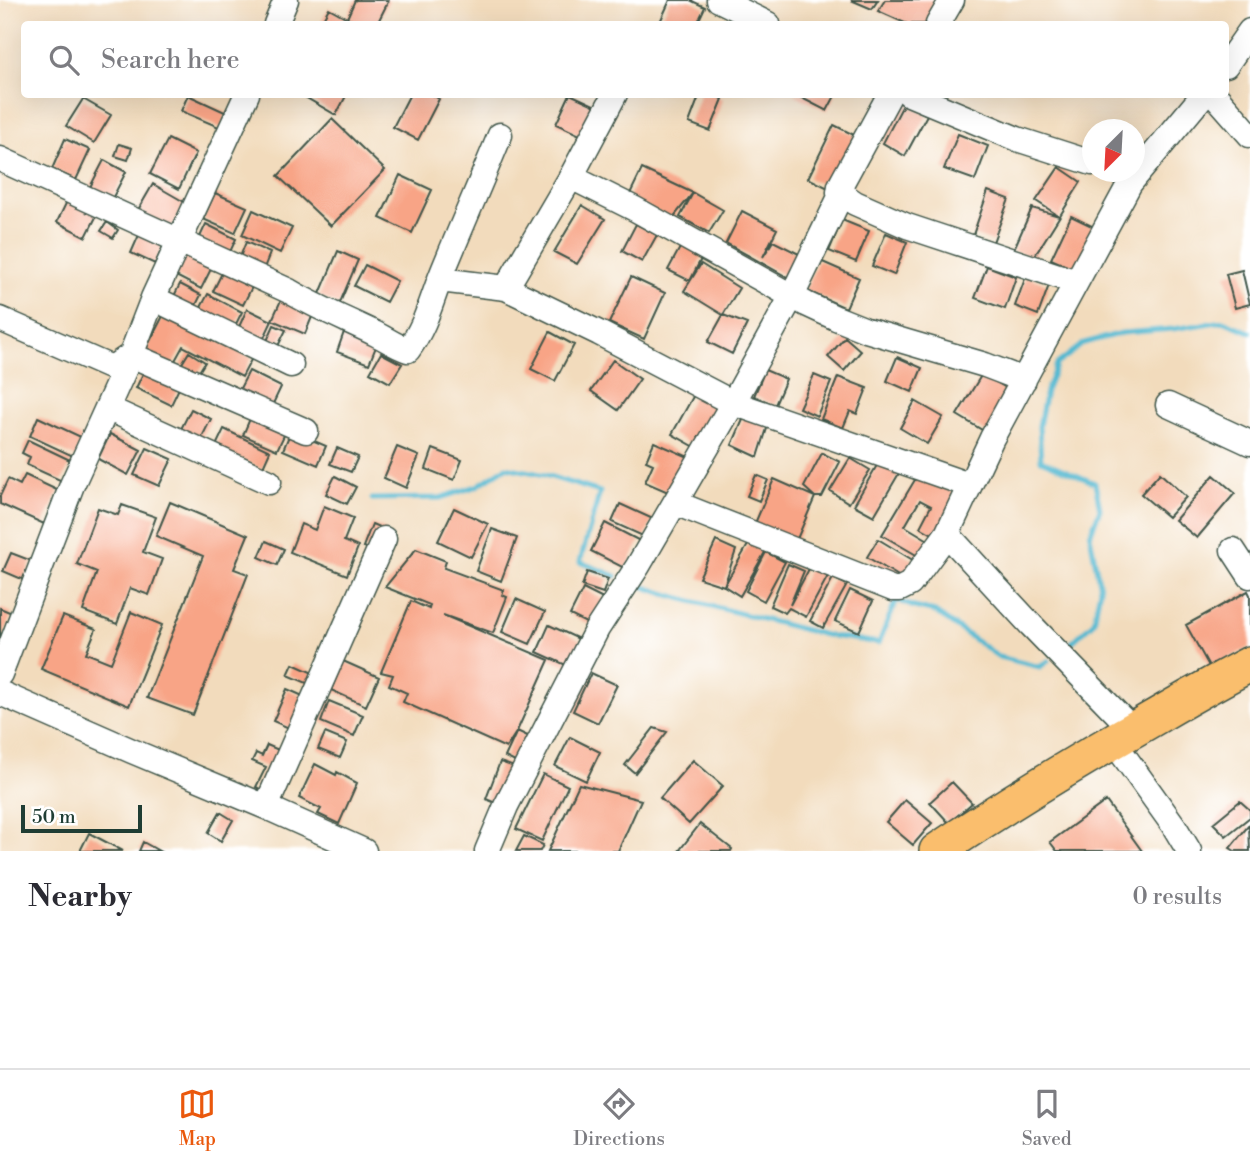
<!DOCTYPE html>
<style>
:root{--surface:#fff;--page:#f7f7f7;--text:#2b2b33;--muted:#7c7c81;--line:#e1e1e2;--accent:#ea580c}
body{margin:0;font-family:"Libre Bodoni",serif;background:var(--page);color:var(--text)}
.compass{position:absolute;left:1082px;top:119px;width:63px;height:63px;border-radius:50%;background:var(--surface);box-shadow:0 7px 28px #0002;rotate:204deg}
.scale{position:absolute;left:21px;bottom:18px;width:121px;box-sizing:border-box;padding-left:7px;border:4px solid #1f3d34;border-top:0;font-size:19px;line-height:24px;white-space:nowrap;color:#1f3d34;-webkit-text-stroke:5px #fff;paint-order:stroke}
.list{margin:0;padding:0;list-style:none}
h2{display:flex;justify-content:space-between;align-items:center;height:91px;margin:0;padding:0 28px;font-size:30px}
h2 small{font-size:23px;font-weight:400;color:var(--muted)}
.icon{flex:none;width:38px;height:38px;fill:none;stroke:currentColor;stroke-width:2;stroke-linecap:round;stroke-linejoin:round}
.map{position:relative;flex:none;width:1250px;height:851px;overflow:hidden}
.search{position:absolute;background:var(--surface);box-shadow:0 7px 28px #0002;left:21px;right:21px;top:21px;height:77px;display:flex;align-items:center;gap:18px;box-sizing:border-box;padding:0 24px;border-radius:7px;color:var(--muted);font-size:26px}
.sheet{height:217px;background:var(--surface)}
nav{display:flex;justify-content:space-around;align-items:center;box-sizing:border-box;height:98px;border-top:2px solid var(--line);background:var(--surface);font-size:19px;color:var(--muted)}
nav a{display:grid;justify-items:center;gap:4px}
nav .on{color:var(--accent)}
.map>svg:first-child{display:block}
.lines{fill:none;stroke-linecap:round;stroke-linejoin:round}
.stream{stroke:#51b8d0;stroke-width:5}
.building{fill:#f8a486}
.minor-casing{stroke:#3f5548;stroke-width:27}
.highway-casing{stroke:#3f5548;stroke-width:38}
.minor{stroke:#fff;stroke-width:24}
.highway{stroke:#fabe6d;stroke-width:35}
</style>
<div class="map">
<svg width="1250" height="851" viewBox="0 0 1250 851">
<rect width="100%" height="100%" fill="#fff"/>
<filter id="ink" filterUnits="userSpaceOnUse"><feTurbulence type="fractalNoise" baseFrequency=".0143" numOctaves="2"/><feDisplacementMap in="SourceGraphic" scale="14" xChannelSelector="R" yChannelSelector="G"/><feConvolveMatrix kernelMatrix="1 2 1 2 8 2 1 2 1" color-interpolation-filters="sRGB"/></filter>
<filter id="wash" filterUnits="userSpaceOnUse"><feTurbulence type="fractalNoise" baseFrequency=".00686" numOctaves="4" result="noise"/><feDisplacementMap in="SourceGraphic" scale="28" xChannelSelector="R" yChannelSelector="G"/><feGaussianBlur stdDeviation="1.57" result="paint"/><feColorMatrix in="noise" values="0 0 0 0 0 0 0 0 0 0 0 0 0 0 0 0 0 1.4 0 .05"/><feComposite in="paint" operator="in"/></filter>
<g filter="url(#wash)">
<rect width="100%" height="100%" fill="#f2dbbc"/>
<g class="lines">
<!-- stream -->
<path class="stream" d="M372,499L440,498L477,486L506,467L545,475L600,492L580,562L616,576
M641,586L676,597L825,635L879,643L896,600L914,607L935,612L999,657L1040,667L1048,661
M1069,645L1094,622L1100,588L1090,535L1100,509L1095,483L1041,460L1039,426L1046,391L1057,364L1084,343L1122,333L1173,329L1223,321L1250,332"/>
</g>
<g id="blocks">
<!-- building -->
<path class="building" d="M355,0H389L377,24H359L347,18Z
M670,0H690L705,7L697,24H659Z
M851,0H878L872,9Z
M885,0H943L928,24H907L878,11Z
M329,8L347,18L343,24H320Z
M306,94H347L336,115L305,97Z
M410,94H431L439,99L418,140L393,127Z
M570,94L596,106L582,136L556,124Z
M700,94H711L723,99L710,131L689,123Z
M794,94H836L827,111Z
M188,95L227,113L221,128L181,111Z
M83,99L111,115L94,143L66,126Z
M904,103L927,115L905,156L883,143Z
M332,119L385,170L331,226L278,176Z
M834,125L856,136L830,189L808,178Z
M958,134L988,146L975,180L944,169Z
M65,139L90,150L76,180L52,169Z
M168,139L196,153L179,189L150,174Z
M119,144L132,148L128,160L115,156Z
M104,160L126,172L112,199L90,187Z
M1059,167L1081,182L1034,257L1013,251L1032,208L1059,216L1036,201Z
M642,169L693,193L723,210L709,233L680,217L693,193L672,219L628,198Z
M400,175L432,190L412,233L380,218Z
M153,184L186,203L170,230L138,210Z
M988,191L1009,199L993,242L973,235Z
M215,193L247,207L235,233L203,219Z
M69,197L99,211L86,237L57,222Z
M582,205L605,219L577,264L554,252Z
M253,210L292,228L280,253L242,235Z
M742,211L777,229L763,257L773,241L801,255L789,278L726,243Z
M1071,216L1098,229L1078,271L1051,259Z
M842,220L869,231L856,262L829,251Z
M107,222L118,230L113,238L101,231Z
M206,224L236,239L229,254L199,239Z
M636,224L657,235L642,262L622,251Z
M142,228L166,240L155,264L131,253Z
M886,233L907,242L894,275L872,266Z
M246,242L270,253L264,268L240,257Z
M682,244L703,255L690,281L668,270Z
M338,251L358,260L339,305L319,296Z
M184,253L212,267L201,289L174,275Z
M818,260L859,278L846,308L805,290Z
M701,264L739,288L723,315L747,324L732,354L708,342L723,315L684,291Z
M365,265L397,281L386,302L354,286Z
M987,266L1016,277L1005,309L975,298Z
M1242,270L1250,304L1235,308L1226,274Z
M223,271L253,285L243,305L213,291Z
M1026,276L1049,285L1038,315L1015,306Z
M631,277L665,293L644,339L609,323Z
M180,284L201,295L193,311L172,300Z
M208,294L242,312L233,330L198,313Z
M282,298L314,312L305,334L272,320Z
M247,309L272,321L263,340L238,329Z
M165,312L252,358L242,377L183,346L172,366L145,351Z
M274,325L286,330L277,348L266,343Z
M344,332L377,344L369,364L337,352Z
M550,332L574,345L555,381L531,369Z
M845,337L861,351L844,371L828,357Z
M189,352L205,362L197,375L181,365Z
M381,353L402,364L390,383L370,372Z
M897,357L922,368L912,392L887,381Z
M613,360L640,379L618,410L591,391Z
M147,365L182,382L171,405L136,388Z
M765,370L786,379L775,405L754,396Z
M249,371L281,387L271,408L238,392Z
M982,374L1013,392L989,434L957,415Z
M814,375L831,382L817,416L799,408Z
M838,377L867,388L857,414L850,411L843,428L821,419Z
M695,393L727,411L704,452L672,434Z
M915,401L943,417L927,444L900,428Z
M191,409L211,419L201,439L181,429Z
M252,414L287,429L277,450L243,435Z
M745,415L769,422L758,457L732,445Z
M38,417L83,438L75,457L30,436Z
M224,429L270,451L262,469L215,448Z
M291,431L326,446L318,465L283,450Z
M110,434L141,450L128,475L98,459Z
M28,440L72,461L62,481L27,465L30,457L22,453Z
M654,442L691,458L675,495L645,482L653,464L646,461Z
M397,447L419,456L406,488L384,478Z
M147,448L172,459L159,486L134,475Z
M337,448L358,457L351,472L330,464Z
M433,449L462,460L454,480L426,469Z
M822,453L840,462L822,497H815L804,487Z
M850,458L870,470L849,503L830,491Z
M880,460L901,470L874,516L854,505Z
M919,473L961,497L938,537L920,527L931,506L920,500L905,526L935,544L925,560L882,535Z
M1160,473L1186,497L1168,517L1141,494Z
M25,475L59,491L44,524L0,504V496L8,479L20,485Z
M756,475L768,480L759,501L747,496Z
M1214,475L1235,493L1197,538L1175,520Z
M335,476L356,487L347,504L326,494Z
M774,479L815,497L794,546L753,528Z
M170,502L248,535L234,569L248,574L193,715L147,698L203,556L156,536Z
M620,504L653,519L645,537L612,522Z
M122,505L156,517L143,552L162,559L149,595L130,588L117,624L83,611L97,572L77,564L98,508L118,515Z
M324,506L353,518L344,541L358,547L347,575L290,552L301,524L315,530Z
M454,508L488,524L471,557L438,541Z
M605,523L640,541L626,569L591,551Z
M372,524L386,530L377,553L363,547Z
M492,529L517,538L501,581L476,571Z
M752,538L768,547L740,596L724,586L699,578L716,541L736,550L724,586Z
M878,539L921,565L910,583L867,557Z
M266,541L284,549L277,565L259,557Z
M416,549L446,561L444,568L504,590L502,595L507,597L493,633L443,615L549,660L517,731L538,741L525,767L505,757L517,731L506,748L403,702L407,693L389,685L393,675L381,672L411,601L429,609L430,605L385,587Z
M766,552L785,562L764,601L746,591Z
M11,553L32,561L24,580L3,571Z
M788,564L804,571L790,605L811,565L829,574L806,617L789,608L785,613L770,606Z
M587,572L608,579L603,593L582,586Z
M833,578L847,585L823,628L810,621Z
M583,589L609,602L596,628L570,615Z
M850,590L873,601L859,632L835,621Z
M1248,591L1250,595V647L1210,668L1186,625Z
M516,599L545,612L530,644L502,632Z
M0,608L12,613L0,645Z
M131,612L162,625L129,706L41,669L63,616L96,629L86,653L111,663Z
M549,625L581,640L568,666L537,652Z
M343,661L379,677L366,706L331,690Z
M293,664L313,673L309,684L288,675Z
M591,673L617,685L598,723L573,711Z
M287,689L312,700L298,732L273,721Z
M329,701L363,715L354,736L321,722Z
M654,728L667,732L635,773L625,765Z
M325,733L347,742L340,758L318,749Z
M570,737L600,752L586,781L555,766Z
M267,745L288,754L271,795L256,787L266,767L252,761L256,753L262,756Z
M693,760L723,786L689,824L660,798Z
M500,762L520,769L505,807L486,799Z
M315,764L336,775L337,772L357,783L339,824L318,814L321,809L299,798Z
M543,774L568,786L542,841L516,829Z
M952,782L972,803L949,823L930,802Z
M579,784L641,800L618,851H548Z
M905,800L932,823L913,845L886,822Z
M1106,801L1142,851H1057L1050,842Z
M1240,801L1250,810V817L1226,836L1213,823Z
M220,812L233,820L221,841L208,833Z
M700,824L732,849L731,851H679Z
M1249,825L1250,851H1235L1230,848Z
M89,833L123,851H80Z
M524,836L543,845L540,851H516Z
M143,842L159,851H139Z"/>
</g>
</g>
<g filter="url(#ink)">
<use href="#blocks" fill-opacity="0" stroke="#3f5548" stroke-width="2"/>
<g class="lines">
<!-- minor casing -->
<g class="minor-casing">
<path id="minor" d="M719,0L768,24
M276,24L286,0
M938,24L952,0
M1226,65L1250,31
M890,94L840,186L839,192L855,203L907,226L1076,282
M909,94L1017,139L1092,163
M1214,94L1250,135
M0,159L289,291C316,307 345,319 374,333C385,338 395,346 408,350C425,327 431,302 441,276C460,229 481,182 500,135
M571,177L635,209L806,304L836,318L866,330L985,365L1024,380
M440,280L506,288L599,333L733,403L969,485
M506,288L571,177L615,94
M153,298L291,365
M0,319L112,368L131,355L306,431
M1168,405L1250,443
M107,408L269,482
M675,503L893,589H900L910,584L947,534
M1233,550L1250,576
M0,674L72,485L131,355L153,298L247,94
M0,693L132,751L266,807L364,851
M1133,730L1031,625L947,534L992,438L1130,183L1204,94
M1121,752L1174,826L1189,851
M266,807L384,539
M487,851L506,806L597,629L638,566L733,403L792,296L841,195"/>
</g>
<!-- highway casing -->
<g class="highway-casing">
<path id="highway" d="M937,851C998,810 1060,772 1124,735C1166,711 1207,686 1250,664"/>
</g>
<!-- minor -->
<use href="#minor" class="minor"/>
<!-- highway -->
<use href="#highway" class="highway"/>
</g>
</g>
</svg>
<svg class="compass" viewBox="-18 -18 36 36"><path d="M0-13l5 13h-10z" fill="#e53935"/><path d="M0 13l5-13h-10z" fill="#7c7c81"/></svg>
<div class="scale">50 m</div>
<div class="search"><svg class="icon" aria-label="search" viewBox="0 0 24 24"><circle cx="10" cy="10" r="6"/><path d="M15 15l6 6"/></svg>Search here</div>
</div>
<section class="sheet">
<h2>Nearby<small>0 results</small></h2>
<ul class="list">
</ul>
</section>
<nav>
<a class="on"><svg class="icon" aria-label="map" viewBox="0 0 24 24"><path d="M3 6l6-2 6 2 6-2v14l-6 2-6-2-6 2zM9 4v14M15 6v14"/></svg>Map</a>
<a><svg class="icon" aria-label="directions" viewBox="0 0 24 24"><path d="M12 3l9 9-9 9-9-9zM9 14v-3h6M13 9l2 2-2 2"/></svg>Directions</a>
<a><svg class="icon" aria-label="saved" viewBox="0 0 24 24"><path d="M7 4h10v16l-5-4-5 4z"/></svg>Saved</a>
</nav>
